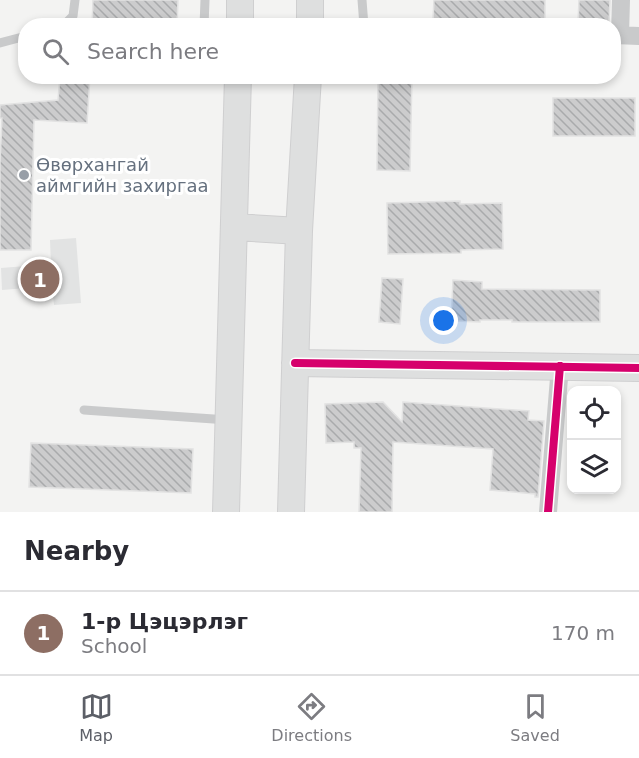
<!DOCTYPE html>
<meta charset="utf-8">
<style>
:root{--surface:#fff;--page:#f2f2f3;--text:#2b2b33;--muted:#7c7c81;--line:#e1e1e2;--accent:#5c5f67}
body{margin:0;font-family:"DejaVu Sans",sans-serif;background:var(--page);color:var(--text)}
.controls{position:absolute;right:18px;bottom:18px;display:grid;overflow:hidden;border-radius:12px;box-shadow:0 3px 9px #0003}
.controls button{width:54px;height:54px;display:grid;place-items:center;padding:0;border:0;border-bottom:2px solid var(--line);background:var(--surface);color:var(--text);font:30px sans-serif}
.you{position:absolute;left:444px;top:321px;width:21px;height:21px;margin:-15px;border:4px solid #fff;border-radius:50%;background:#1a73e8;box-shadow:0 0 0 9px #1a73e833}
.badge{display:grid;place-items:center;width:39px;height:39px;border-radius:50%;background:var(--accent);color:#fff;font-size:20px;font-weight:700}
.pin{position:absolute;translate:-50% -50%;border:3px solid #fff;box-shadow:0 2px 6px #0006}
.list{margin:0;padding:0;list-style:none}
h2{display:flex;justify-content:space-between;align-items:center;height:78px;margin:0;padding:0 24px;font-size:26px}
h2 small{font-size:20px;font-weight:400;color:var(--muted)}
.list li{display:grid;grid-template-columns:39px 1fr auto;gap:18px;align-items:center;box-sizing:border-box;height:84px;padding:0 24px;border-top:2px solid var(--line)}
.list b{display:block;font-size:22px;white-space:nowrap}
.list p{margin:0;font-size:20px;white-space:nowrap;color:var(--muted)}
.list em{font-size:20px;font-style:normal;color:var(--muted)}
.icon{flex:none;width:33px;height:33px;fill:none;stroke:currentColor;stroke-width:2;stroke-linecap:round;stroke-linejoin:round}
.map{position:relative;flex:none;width:639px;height:512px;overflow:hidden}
.search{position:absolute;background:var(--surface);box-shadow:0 3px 9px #0003;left:18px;right:18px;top:18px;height:66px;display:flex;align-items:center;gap:15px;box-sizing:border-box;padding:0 21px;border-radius:24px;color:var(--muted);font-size:22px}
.sheet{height:162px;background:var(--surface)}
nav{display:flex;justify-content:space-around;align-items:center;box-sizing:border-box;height:84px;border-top:2px solid var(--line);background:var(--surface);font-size:16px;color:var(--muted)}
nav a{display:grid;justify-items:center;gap:3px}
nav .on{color:var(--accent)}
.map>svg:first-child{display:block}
.built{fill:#e2e3e3}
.building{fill:url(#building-back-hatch);stroke:#e2e2e2;stroke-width:1.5}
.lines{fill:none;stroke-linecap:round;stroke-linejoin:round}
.secondary-casing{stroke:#cfcfd0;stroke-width:28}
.lane{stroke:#c9cacb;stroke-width:9}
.street{stroke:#c9cacb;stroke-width:18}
.secondary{stroke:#dedfdf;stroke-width:26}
.cycleway-casing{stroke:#fff;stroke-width:11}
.cycleway{stroke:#d6006c;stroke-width:8}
.poi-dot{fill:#979ea7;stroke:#fff;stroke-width:2}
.labels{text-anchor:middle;stroke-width:6;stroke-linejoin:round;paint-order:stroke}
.poi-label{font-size:18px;fill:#66717f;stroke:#fff;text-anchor:start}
</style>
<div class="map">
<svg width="639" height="512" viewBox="0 0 639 512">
<defs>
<pattern id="building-back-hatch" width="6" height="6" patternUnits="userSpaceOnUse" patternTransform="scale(1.5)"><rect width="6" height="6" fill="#cccccd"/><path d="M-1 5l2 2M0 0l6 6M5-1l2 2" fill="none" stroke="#a9aaac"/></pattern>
</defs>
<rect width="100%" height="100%" fill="#f3f3f2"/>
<!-- built -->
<path class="built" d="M76,238L81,303L54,305L52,286L2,290L1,268L51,264L50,240Z"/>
<!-- building -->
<path class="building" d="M93,0H178L177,26H92Z
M434,0H545V22L433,19Z
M579,0H610L609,24L578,23Z
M60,76H90L87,123L34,120L31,250H0V164L2,118H0V105L58,100Z
M378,76H412L410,171L377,170Z
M553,98H635V136H553Z
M460,201V204L502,203L503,249L461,250V253L388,254L387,203Z
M382,278L403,279L400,324L379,322Z
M453,280L482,282V289L600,290V322H512V320H480V322L451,321Z
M383,402L402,422L403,402L529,411L528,420L544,421L538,497H535V494L490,490L493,449L393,442L392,512H359L361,448H354V442L326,443L325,404Z
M31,443L193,449L191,493L29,487Z"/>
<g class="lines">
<!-- secondary casing -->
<g class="secondary-casing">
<path id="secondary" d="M310,0V26
M240,26V0
M235,227L299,231
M295,363L639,368
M226,512L238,76
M291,512L299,231L308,76"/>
</g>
<!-- lane -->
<path class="lane" d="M362,0L364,26
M63,26L73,16L75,0
M204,26L205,0
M0,43L26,36
M84,410L228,420"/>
<!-- street -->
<path class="street" d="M614,35L639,36
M620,35L621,0
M548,512L560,366"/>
<!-- secondary -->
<use href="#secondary" class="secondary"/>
<!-- cycleway casing -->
<g class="cycleway-casing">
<path id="cycleway" d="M295,363L639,368
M548,512L560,366"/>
</g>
<!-- cycleway -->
<use href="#cycleway" class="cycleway"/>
</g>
<!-- markers -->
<circle class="poi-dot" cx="24" cy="175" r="6"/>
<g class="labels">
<!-- poi labels -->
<g class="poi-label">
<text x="36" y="171">Өвөрхангай<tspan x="36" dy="21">аймгийн захиргаа</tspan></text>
</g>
</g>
</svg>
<div class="controls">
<button><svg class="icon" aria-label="locate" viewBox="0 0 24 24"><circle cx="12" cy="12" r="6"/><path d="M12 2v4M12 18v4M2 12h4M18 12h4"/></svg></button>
<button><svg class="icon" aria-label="layers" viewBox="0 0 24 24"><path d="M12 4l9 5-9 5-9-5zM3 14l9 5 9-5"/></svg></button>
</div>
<div class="you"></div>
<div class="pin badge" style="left:40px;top:279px;background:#8d6e63">1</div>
<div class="search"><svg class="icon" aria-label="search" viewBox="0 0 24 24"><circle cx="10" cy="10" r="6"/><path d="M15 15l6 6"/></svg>Search here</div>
</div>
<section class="sheet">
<h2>Nearby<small></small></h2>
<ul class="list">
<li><span class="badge" style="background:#8d6e63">1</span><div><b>1-р Цэцэрлэг</b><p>School</p></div><em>170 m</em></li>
</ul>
</section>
<nav>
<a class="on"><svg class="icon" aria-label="map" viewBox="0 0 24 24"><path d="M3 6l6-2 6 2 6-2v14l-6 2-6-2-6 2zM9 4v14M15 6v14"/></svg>Map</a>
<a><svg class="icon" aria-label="directions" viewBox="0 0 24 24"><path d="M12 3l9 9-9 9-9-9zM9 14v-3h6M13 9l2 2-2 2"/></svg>Directions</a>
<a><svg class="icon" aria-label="saved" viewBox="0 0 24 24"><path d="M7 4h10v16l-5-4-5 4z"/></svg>Saved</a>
</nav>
